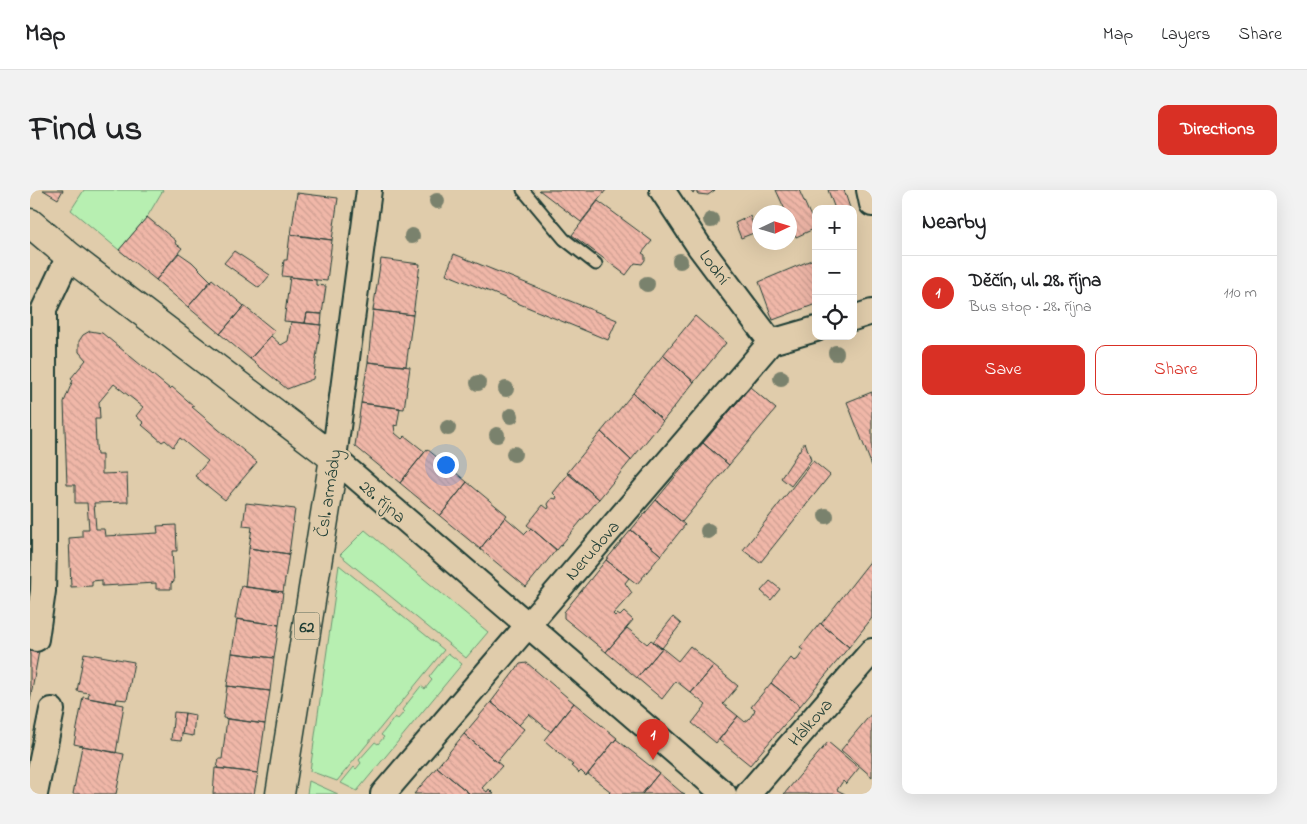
<!DOCTYPE html>
<meta charset="utf-8">
<style>
:root{--surface:#fff;--page:#f2f2f2;--text:#202124;--muted:#757577;--line:#e0e0e0;--accent:#d93025}
body{margin:0;font-family:"Indie Flower",sans-serif;background:var(--page);color:var(--text)}
.controls{position:absolute;right:15px;top:15px;display:grid;overflow:hidden;border-radius:10px;box-shadow:0 5px 20px #0002}
.controls button{width:45px;height:45px;display:grid;place-items:center;padding:0;border:0;border-bottom:1px solid var(--line);background:var(--surface);color:var(--text);font:25px sans-serif}
.compass{position:absolute;left:722px;top:15px;width:45px;height:45px;border-radius:50%;background:var(--surface);box-shadow:0 5px 20px #0002;rotate:86deg}
.you{position:absolute;left:415px;top:274px;width:18px;height:18px;margin:-12px;border:4px solid #fff;border-radius:50%;background:#1a73e8;box-shadow:0 0 0 8px #1a73e833}
.badge{display:grid;place-items:center;width:32px;height:32px;border-radius:50%;background:var(--accent);color:#fff;font-size:16px;font-weight:700}
.pin{position:absolute;translate:-50% -41px;filter:drop-shadow(0 1px 2px #0008)}
.pin::after{content:'';position:absolute;top:26px;width:18px;height:15px;background:inherit;clip-path:polygon(0 0,100% 0,50% 100%)}
.list{margin:0;padding:0;list-style:none}
h2{display:flex;justify-content:space-between;align-items:center;height:65px;margin:0;padding:0 20px;font-size:21px}
h2 small{font-size:16px;font-weight:400;color:var(--muted)}
.list li{display:grid;grid-template-columns:32px 1fr auto;gap:15px;align-items:center;box-sizing:border-box;height:75px;padding:0 20px;border-top:1px solid var(--line)}
.list b{display:block;font-size:19px;white-space:nowrap}
.list p{margin:0;font-size:16px;white-space:nowrap;color:var(--muted)}
.list em{font-size:16px;font-style:normal;color:var(--muted)}
.actions{display:flex;gap:10px;padding:15px 20px}
.actions a{flex:1;padding:11px 0;border:1px solid var(--accent);border-radius:10px;text-align:center;font-size:18px;color:var(--accent)}
.actions .main{background:var(--accent);color:#fff}
.icon{flex:none;width:28px;height:28px;fill:none;stroke:currentColor;stroke-width:2;stroke-linecap:round;stroke-linejoin:round}
.map{position:relative;flex:none;width:842px;height:604px;overflow:hidden;border-radius:10px}
header{display:flex;align-items:center;gap:30px;box-sizing:border-box;height:70px;padding:0 25px;background:var(--surface);border-bottom:1px solid var(--line)}
header strong{font-size:24px}
nav{display:flex;gap:28px;margin-inline-start:auto;font-size:18px}
.intro{display:flex;align-items:center;justify-content:space-between;box-sizing:border-box;height:120px;padding:0 30px}
h1{margin:0;font-size:35px}
.button{padding:12px 22px;border-radius:10px;background:var(--accent);color:#fff;font-size:18px;font-weight:700}
main{display:flex;gap:30px;padding:0 30px}
aside{flex:1;background:var(--surface);border-radius:10px;box-shadow:0 5px 20px #0002}
.map>svg:first-child{display:block}
.green{fill:#b7efb1;stroke:#6b9672}
.building{fill:url(#building-back-hatch);stroke:#1f3d34}
.lines{fill:none;stroke-linecap:round;stroke-linejoin:round}
.service-casing{stroke:#1f3d34;stroke-width:15}
.minor-casing{stroke:#1f3d34;stroke-width:28}
.primary-casing{stroke:#1f3d34;stroke-width:31}
.service{stroke:#e0ccab;stroke-width:11}
.minor{stroke:#e0ccab;stroke-width:24}
.primary{stroke:#e0ccab;stroke-width:28}
.tree{fill:#7a826d}
.labels{text-anchor:middle;stroke-width:4.5;stroke-linejoin:round;paint-order:stroke}
.shield{fill:#e0ccab;stroke:#596858;stroke-width:1}
.shield-label{font-size:16px;font-weight:bold;fill:#1f3d34}
.street-label{font-size:18px;fill:#1f3d34;stroke:#e0ccab}
</style>
<header>
<strong>Map</strong>
<nav><a>Map</a><a>Layers</a><a>Share</a></nav>
</header>
<div class="intro"><h1>Find us</h1><a class="button">Directions</a></div>
<main>
<div class="map">
<svg width="842" height="604" viewBox="0 0 842 604">
<defs>
<pattern id="building-back-hatch" width="6" height="6" patternUnits="userSpaceOnUse" patternTransform="scale(1.25)"><rect width="6" height="6" fill="#f0b7a8"/><path d="M-1 5l2 2M0 0l6 6M5-1l2 2" fill="none" stroke="#cd9e91"/></pattern>
</defs>
<rect width="100%" height="100%" fill="#e0ccab"/>
<filter id="ink" filterUnits="userSpaceOnUse"><feTurbulence type="fractalNoise" baseFrequency=".02" numOctaves="2"/><feDisplacementMap in="SourceGraphic" scale="10" xChannelSelector="R" yChannelSelector="G"/><feConvolveMatrix kernelMatrix="1 2 1 2 8 2 1 2 1" color-interpolation-filters="sRGB"/></filter>
<g filter="url(#ink)">
<!-- green -->
<path class="green" d="M54,0H133L117,27L89,60L41,20Z
M335,340L458,442L436,468L310,365Z
M309,375L414,460L307,591L280,581Z
M418,463L432,474L327,601L311,593L324,577L326,579L331,573L329,570L345,552L348,554L354,547L351,545L365,527L368,529L374,522L372,520L391,496L395,499L402,490L399,487Z
M279,591L308,604H277Z"/>
<!-- building -->
<path class="building" d="M13,0H33L28,9Z
M509,0H576L551,32Z
M661,0H685L678,5L668,4L666,1L663,3Z
M746,0H769L786,38L766,47L759,31V22H756Z
M798,0H814L820,18L805,19Z
M267,3L308,8L302,50L261,45Z
M568,11L622,51L612,63L615,65V70L612,74L605,73L596,85L542,45Z
M720,26L726,42L711,48L705,33Z
M117,27L146,51L145,53L152,58L126,90L89,60Z
M260,44L302,50L297,91L252,86L254,70H257Z
M204,61L240,85L229,98L194,73Z
M149,63L162,72L181,91L158,117L126,90Z
M424,64L587,130L578,150L416,84Z
M786,68V114L743,130L729,92Z
M351,69L390,74L383,125L343,120Z
M260,87L286,90V95L296,96L292,124L277,123L275,133L254,131Z
M182,89L214,116L190,144L158,117Z
M214,116L245,141L220,169L190,144Z
M343,120L383,125L376,176L338,172Z
M277,123L292,124L291,135L275,133Z
M665,126L696,153L664,192L633,165Z
M261,132L291,135L283,189L257,199L220,169L241,146L251,155L258,151Z
M60,141L72,143L140,199L142,197L164,216L162,217L227,272L195,310L165,286L178,271L150,248L143,257L135,250L132,252L112,235L114,233L106,226L113,217L84,194L69,212L70,229H65L66,256L67,265H72V284L97,283L98,312L64,313L66,339H74L75,346L128,343L127,336L146,335L147,361H142L144,392L141,393V399H126V393L72,396V390L62,391V396L41,397L39,348L52,347V339H59L57,313H45V295H37L34,212L43,190L41,188L56,170L49,162V151L53,145Z
M633,165L664,192L633,231L603,203Z
M338,172L380,177L374,219L331,213Z
M720,197L746,219L699,275L673,253Z
M842,202V276L817,212Z
M603,203L633,231L601,270L571,242Z
M331,213L370,218L367,236L364,235L365,243L372,249L375,246L395,262L370,293L325,256Z
M571,242L601,270L569,309L537,283Z
M775,252L781,270L761,296L751,288Z
M673,253L699,275L652,332L626,310Z
M397,259L437,292L410,326L370,293Z
M783,271L800,285L730,373L713,360Z
M539,283L569,309L527,360L497,335L513,315L518,319L519,317L518,314L522,308L526,309L527,307L523,303Z
M437,292L477,325L450,359L410,326Z
M626,310L655,335L631,365L601,340Z
M216,313L265,319L259,364L219,358L222,337L213,336Z
M475,327L495,344L501,338L526,360L496,397L450,359Z
M601,340L631,365L607,394L576,370Z
M219,358L259,364L253,402L215,397Z
M842,369V428L819,457L791,434Z
M576,370L599,388L595,393L602,403L583,424L585,426L587,424L590,426L594,422L603,430L576,462L534,428V422Z
M740,391L750,399L741,410L731,401Z
M211,396L253,402L249,435L205,429Z
M643,427L651,434L632,458L631,457L630,458L623,452Z
M207,429L249,435L244,468L202,463Z
M790,433L819,457L770,516L741,493L761,468L764,471L767,470L772,463L773,460L770,458Z
M597,438L617,454L621,450L632,458L607,488L576,462Z
M660,456L684,476L661,503L646,491L632,509L607,488L632,458L648,471Z
M0,459L9,461L0,510Z
M54,463L104,472L97,510L87,509L86,513L58,508L59,503L47,501Z
M202,463L244,468L240,501L197,496Z
M497,473L544,513L521,542L499,524L489,535L461,512L490,474Z
M684,476L708,496L693,514L708,526L686,553L662,533L676,515L661,503Z
M741,493L770,516L720,575L689,550L708,526L715,532L719,529L724,522L725,519L721,517Z
M197,496L240,501L235,534L193,528Z
M53,507L94,515L86,563L44,554Z
M461,512L494,539L467,572L434,544Z
M544,513L587,548L556,586L551,581L549,583L541,576L543,575L514,550Z
M144,522L155,523L151,551L141,550Z
M155,523L165,525L163,546L152,544Z
M842,523V587L811,560Z
M197,529L235,534L228,583L187,578L189,569H192Z
M434,544L472,576L452,598L457,602L459,599L464,604H440L407,577Z
M586,549L629,583L612,604H579L580,601L558,584Z
M798,552L829,578L816,594L813,591L807,600L815,604H754Z
M52,556L94,564L86,604H43Z
M407,577L440,604H384Z
M185,578L228,583L224,604H183Z
M629,583L651,602L655,604H612Z"/>
<g class="lines">
<!-- service casing -->
<g class="service-casing">
<path id="service" d="M493,0L534,49L566,74"/>
</g>
<!-- minor casing -->
<g class="minor-casing">
<path id="minor" d="M339,0L304,268L694,604
M632,0L669,56L741,152
M839,0L842,14
M823,128L842,122
M6,449L13,401L14,360V119L39,66
M5,604L22,520
M353,604L741,152L786,139
M718,604L842,461"/>
</g>
<!-- primary casing -->
<g class="primary-casing">
<path id="primary" d="M0,33L39,66L304,268L250,604"/>
</g>
<!-- service -->
<use href="#service" class="service"/>
<!-- minor -->
<use href="#minor" class="minor"/>
<!-- primary -->
<use href="#primary" class="primary"/>
</g>
<!-- trees -->
<g class="tree">
<circle cx="407" cy="11" r="8"/>
<circle cx="681" cy="30" r="8"/>
<circle cx="382" cy="46" r="8"/>
<circle cx="650" cy="71" r="8"/>
<circle cx="617" cy="94" r="8"/>
<circle cx="806" cy="163" r="8"/>
<circle cx="751" cy="188" r="8"/>
<circle cx="448" cy="193" r="8"/>
<circle cx="476" cy="199" r="8"/>
<circle cx="481" cy="226" r="8"/>
<circle cx="418" cy="238" r="8"/>
<circle cx="467" cy="245" r="8"/>
<circle cx="484" cy="264" r="8"/>
<circle cx="796" cy="326" r="8"/>
<circle cx="678" cy="341" r="8"/>
</g>
</g>
<g class="labels">
<!-- shield labels -->
<rect class="shield" x="264.5" y="422.5" width="25" height="27" rx="4"/>
<g class="shield-label">
<text x="277" y="442">62</text>
</g>
<!-- street labels -->
<g class="street-label">
<text transform="translate(685 77) rotate(53)" y="6">Lodní</text>
<text transform="translate(298 303) rotate(-81)" y="6">Čsl. armády</text>
<text transform="translate(353 311) rotate(41)" y="6">28. října</text>
<text transform="translate(562 360) rotate(-49)" y="6">Nerudova</text>
<text transform="translate(780 532) rotate(-49)" y="6">Hálkova</text>
</g>
</g>
</svg>
<div class="controls">
<button>+</button>
<button>−</button>
<button><svg class="icon" aria-label="locate" viewBox="0 0 24 24"><circle cx="12" cy="12" r="6"/><path d="M12 2v4M12 18v4M2 12h4M18 12h4"/></svg></button>
</div>
<svg class="compass" viewBox="-18 -18 36 36"><path d="M0-13l5 13h-10z" fill="#e53935"/><path d="M0 13l5-13h-10z" fill="#757577"/></svg>
<div class="you"></div>
<div class="pin badge" style="left:623px;top:570px">1</div>
</div>
<aside>
<h2>Nearby<small></small></h2>
<ul class="list">
<li><span class="badge">1</span><div><b>Děčín, ul. 28. října</b><p>Bus stop · 28. října</p></div><em>110 m</em></li>
</ul>
<div class="actions"><a class="main">Save</a><a>Share</a></div>
</aside>
</main>
